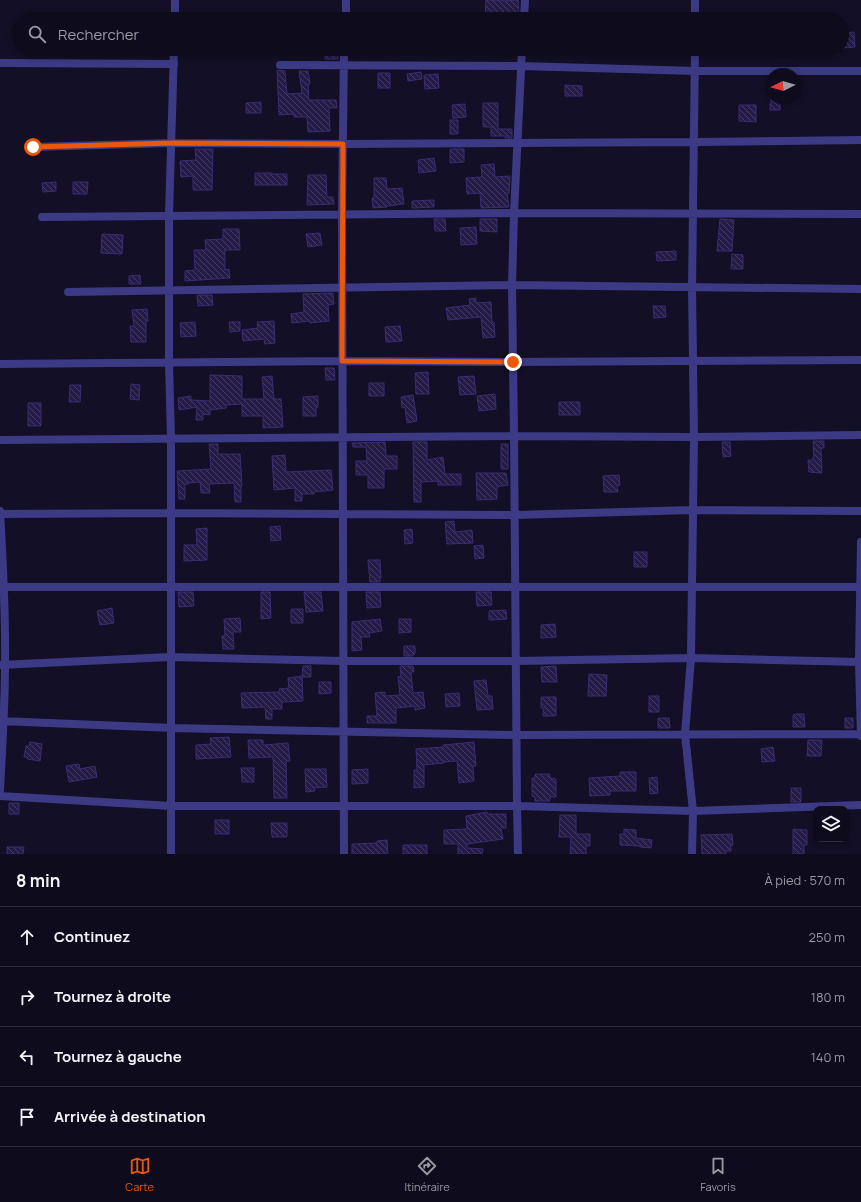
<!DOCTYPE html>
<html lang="fr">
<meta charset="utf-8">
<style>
:root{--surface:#0e0b1c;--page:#171425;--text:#f1f3f6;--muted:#9b9ba3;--line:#2e2b3b;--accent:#ea580c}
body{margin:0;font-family:Manrope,sans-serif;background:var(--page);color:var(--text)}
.controls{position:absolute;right:12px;bottom:12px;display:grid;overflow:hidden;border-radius:8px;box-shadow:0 2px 6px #0003}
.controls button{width:36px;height:36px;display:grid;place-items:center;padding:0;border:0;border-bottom:1px solid var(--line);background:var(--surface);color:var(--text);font:20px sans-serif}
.compass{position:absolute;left:765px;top:68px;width:36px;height:36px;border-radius:50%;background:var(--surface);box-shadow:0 2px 6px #0003;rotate:265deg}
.stop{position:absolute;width:12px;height:12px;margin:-9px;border:3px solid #ea580c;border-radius:50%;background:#fff}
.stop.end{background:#ea580c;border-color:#fff;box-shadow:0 1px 4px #0008}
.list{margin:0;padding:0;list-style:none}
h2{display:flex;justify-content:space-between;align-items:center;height:52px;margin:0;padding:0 16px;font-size:17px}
h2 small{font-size:13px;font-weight:400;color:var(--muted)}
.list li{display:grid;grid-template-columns:26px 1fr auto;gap:12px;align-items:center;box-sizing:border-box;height:60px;padding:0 16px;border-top:1px solid var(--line)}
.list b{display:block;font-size:15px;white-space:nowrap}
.list em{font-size:13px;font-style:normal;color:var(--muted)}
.icon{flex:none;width:22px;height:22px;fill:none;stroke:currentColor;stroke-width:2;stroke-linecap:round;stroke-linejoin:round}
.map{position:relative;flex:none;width:861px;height:854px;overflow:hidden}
.search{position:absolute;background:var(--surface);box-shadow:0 2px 6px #0003;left:12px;right:12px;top:12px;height:44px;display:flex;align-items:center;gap:10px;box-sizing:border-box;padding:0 14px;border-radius:22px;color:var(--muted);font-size:15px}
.sheet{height:292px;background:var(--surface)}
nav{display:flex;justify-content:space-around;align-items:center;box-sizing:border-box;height:56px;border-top:1px solid var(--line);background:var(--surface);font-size:11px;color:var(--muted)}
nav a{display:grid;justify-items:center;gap:2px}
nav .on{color:var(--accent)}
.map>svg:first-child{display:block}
.building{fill:url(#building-back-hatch);stroke:#3b2d73}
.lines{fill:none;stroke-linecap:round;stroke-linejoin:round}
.minor{stroke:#3d3a85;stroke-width:8}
.route{stroke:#ea580c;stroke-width:5}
</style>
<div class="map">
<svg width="861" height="854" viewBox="0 0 861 854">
<defs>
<pattern id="building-back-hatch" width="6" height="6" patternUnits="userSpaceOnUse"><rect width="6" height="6" fill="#241b47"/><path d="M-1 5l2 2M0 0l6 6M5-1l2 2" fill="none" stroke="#433b63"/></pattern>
</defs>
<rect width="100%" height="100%" fill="#130f26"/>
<!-- building -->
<path class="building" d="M486,0H502V1L518,0L519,13L501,15V17H485Z
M854,32L855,47L842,48V33Z
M325,49H338V59H325Z
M277,70L285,71L287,94L302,93L299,71H308L310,84H308L309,100H336L337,108H329L330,131L308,132L307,117H294V114L279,115Z
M421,72L422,79L408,81L407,74Z
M378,73H390V88H378Z
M438,74L439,88L425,89L424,75Z
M565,85L582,86V96H565Z
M771,98H780V110H770V104H771Z
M261,102V113H246V103Z
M483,103H498V129H512V138H505V136H491V127H483Z
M465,104L466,117L453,118L452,105Z
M739,105H756V122L739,121Z
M450,120H458V134H450Z
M195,149H213L212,190H193V176L181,177L180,161L196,160Z
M450,149H464V162L450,163Z
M434,158L436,171L419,173L418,160Z
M494,164L495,177L510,176L509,193L507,194L509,207L481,208L480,193L467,194L466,178L482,177L481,165Z
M255,173H272V174H287V185H255Z
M308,175H326L327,197H333L334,204L307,205Z
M374,178H386L387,189L402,188L404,204L387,206V207L373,208L372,198H374Z
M56,182V191L43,192L42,183Z
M73,182H88L87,194H73Z
M434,200V207L412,208V201Z
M434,219H445L446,231H435Z
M480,219H497V232L480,231Z
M720,219L734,220L732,251H717Z
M476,227L477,244L461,245L460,228Z
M223,229H239L240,250H225V270L229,269L230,278L185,281V271L195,270L194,250H206L205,240L223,239Z
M320,233L322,245L308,247L306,234Z
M102,234L123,235L122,254L101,253Z
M676,251V260L657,261L656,252Z
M732,254L743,255V269H731Z
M140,275L141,284H129V276Z
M333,293L334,304L328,305L329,321L310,323V321L292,323L291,314L304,312L303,294Z
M197,295H212L213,305L198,306Z
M476,298V303L491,302L492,322H494L495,337L483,338L481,317L448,320L446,308L470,305L469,299Z
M653,306H665L666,317L654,318Z
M147,309L148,321H146V342H131L130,326H134L132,310Z
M274,321L275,343L265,344L264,339L243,341L242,330L258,328L257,322Z
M195,322L196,336L181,337L180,323Z
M229,322H240V331L230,332Z
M400,326L402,341L386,342L385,327Z
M325,368H334L335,380H326Z
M428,372L429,394H416L415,373Z
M210,375L242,376V399H264L262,377L272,376L274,399H281L283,427L263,428V416H242V404L226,405V408L210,410V415L203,414V420H196L197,407L179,410L178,398L191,396V400L210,401Z
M474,376L476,394L460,395L458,377Z
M369,383H384V396H369Z
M131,384L140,385L139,400L130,399Z
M70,385H81L80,402H69Z
M495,394L496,409L479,411L477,396Z
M413,395L417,421L407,423L405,407L402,408L401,397Z
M318,396V407L316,408V416H303V397Z
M559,402H580V415H559Z
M28,403H41V426H28Z
M813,441H824V448H821L822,473L809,472L808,460H813V457H814Z
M385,442L386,456H397V469H384V488H368V475H356V461H367L366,447H353L352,443Z
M413,442H427V460L443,457L445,474H461V485H438V481L421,482V502H414Z
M722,442H730L731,456L723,457Z
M209,444H218V454H240L242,486H241V502H235L234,483L209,484L210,493H201L200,482L188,483V484H185V499H179L177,471L211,469Z
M501,444H508V469H501Z
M285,455L286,472L331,470L333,490L314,492V494H302V501H295V488L274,490L272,456Z
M476,473H506L508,485L497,487V499L477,500Z
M619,475L620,485L617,486L618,492H604L603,476Z
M454,521L455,532L472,530L473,543L447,544L445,522Z
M280,526L281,540L271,541L270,527Z
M207,528V560L184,561V545H197L196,529Z
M412,529L413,543L405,544L404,530Z
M483,545L484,558L475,559L474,546Z
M634,552H647V567H634Z
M368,560H380L381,578H380V582H370Z
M178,592H193L194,606L179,607Z
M261,592H270L271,618L261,619Z
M304,592H321L323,611L306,612Z
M366,592H380L381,607L367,608Z
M476,592H491L492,605L477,606Z
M112,608L114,623L100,625L97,611Z
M291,609H303V623H291Z
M506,610L507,619L489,620V611Z
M240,618L241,632H233L234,649H223L222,636H225L224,619Z
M380,619L382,631L369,633L370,637H361L362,650L352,651V622Z
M399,619H411V632L399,633Z
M555,624L556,637L541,638V625Z
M404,646H415V654H413V656H404Z
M303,666H311V677H302Z
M400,666H413L414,672H411L413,693L423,692L425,708L415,710V706L396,708V723H367V716H377L375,693L385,692V696L400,695L398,677L401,676Z
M556,666L557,682H542L541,667Z
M589,674L607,675L606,696H588Z
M302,676L303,701L282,702V709H272V719H266L265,707L242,708L241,693L279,692V689L289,688L288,678Z
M486,680L488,696H492L493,709L477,710L474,681Z
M319,682H331V693L319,694Z
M459,693L460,706L446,707L445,694Z
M649,696H659V712H649Z
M541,697H556V716H543V708H541Z
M796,714H804L805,727H793V715Z
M658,718H669L670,728H658Z
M845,718H853V728H845Z
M229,737L231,757L196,759V745L211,744L210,738Z
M248,740H263V745L288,743L290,761H286L287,798H274L273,757L249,758Z
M808,740H822L821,756H807Z
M30,742L42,744L40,761L27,759V757H24L26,746H29Z
M474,742L476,766H473L474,781L459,783L457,761L444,762V763L424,765V787L414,788V770H417L416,749L444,747L443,745Z
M773,747L775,761L762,762L761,749Z
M79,764L80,769L95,766L97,777L69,782L66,766Z
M241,768H254V782H242Z
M305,769H326L327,787L314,788L315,791L306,792Z
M368,769V783L352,784V770Z
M620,772H636V791H610V795L590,796L589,778L620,776Z
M535,774H550V778L556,779V797H550V801H535V797L532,796V778H535Z
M657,777L658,793L650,794L649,778Z
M791,788H801V802H791Z
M9,803H19V814H9Z
M487,812L488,814H506V828H501L503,839L467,844V848L483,849L482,854H458V844H444V830L467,829L466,816Z
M560,815H576V834H590V846H586V854H570L571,837H559Z
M215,820H229V834H215Z
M271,823H287V837H272Z
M624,829L636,830V838L652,840L651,848L640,847V846L620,845V834H624Z
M793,829L807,830V845H804V854H793Z
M732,834L733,845H731V851H726V854H702L701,835Z
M387,840L388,854H352V844L377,843V841Z
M403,845H427V854H403Z
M7,847H24L23,854H7Z"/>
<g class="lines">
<!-- minor -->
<path class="minor" d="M175,19V0
M346,19V0
M524,19L525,0
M695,19V0
M0,63L174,64
M280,65L521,66L695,71H861
M33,147L171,143L343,144L694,142L861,140
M42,217L514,213L861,214
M68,292L512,285L861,289
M0,364L342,361L513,362L861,360
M0,440L514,436L694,437L861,435
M0,511C3,563 6,614 5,666C5,708 2,749 0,790
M0,514L171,513L515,515L693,510L861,511
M861,542L859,662L861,736
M0,587H861
M0,665L170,657L343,661H515L691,658L861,662
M0,721L172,728L516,735L861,734
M0,796L171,806H517L693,811L861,805
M171,854V439L169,363V215L174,49
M344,854L342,214L344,49
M518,854L517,806L514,436L512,285L514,213L522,49
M692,854L693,811L685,734L691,658L694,437L692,288L695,49"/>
</g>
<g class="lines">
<!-- route -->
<path class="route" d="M33,147L172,143L343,144L342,361L513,362"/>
</g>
</svg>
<div class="controls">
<button><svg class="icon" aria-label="layers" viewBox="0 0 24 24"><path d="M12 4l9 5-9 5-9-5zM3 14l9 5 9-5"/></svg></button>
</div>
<svg class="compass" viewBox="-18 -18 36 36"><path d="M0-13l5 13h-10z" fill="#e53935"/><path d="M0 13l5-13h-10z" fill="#9b9ba3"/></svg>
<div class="stop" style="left:33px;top:147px"></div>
<div class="stop end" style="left:513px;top:362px"></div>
<div class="search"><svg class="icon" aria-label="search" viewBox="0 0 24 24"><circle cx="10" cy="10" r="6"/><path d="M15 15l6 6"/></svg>Rechercher</div>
</div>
<section class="sheet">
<h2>8 min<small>À pied · 570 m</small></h2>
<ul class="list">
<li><svg class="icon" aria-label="ahead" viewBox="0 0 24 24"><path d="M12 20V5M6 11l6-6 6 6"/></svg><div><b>Continuez</b></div><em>250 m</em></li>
<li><svg class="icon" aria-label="right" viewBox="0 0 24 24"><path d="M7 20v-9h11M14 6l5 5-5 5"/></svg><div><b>Tournez à droite</b></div><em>180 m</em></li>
<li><svg class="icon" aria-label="left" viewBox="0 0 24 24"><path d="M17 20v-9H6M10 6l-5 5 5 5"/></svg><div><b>Tournez à gauche</b></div><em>140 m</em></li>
<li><svg class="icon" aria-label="arrive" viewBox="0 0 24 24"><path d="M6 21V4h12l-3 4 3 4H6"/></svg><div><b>Arrivée à destination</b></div></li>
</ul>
</section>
<nav>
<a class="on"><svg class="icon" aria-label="map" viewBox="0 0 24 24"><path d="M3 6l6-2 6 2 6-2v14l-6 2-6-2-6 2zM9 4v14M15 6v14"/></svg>Carte</a>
<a><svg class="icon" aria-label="directions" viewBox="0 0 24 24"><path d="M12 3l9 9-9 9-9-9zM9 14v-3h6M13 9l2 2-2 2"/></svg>Itinéraire</a>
<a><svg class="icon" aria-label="saved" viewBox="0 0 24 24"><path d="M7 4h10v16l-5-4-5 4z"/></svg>Favoris</a>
</nav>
